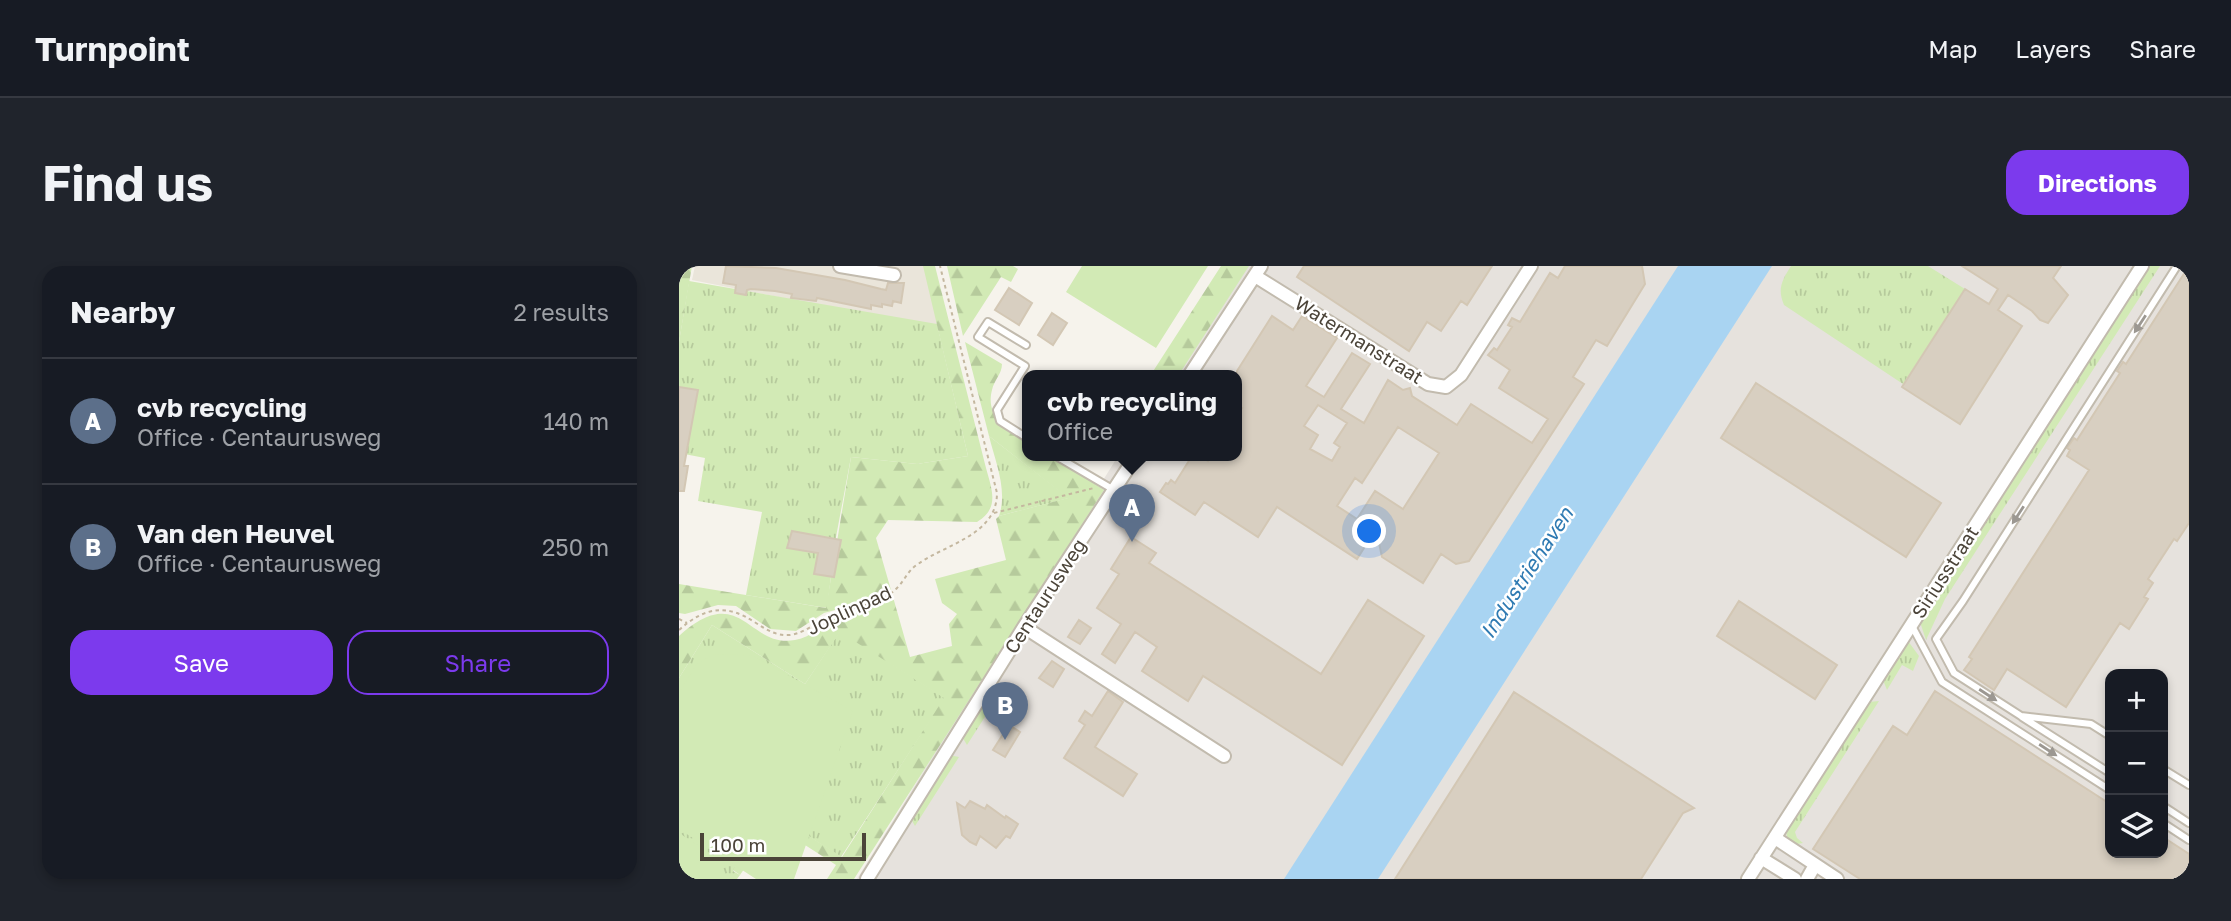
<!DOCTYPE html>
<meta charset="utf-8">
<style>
:root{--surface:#171b24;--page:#20242c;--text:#f1f3f6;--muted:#9ea1a6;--line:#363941;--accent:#7c3aed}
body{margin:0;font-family:"Golos Text",sans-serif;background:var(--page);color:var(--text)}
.controls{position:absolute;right:21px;bottom:21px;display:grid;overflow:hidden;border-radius:14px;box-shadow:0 4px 10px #0003}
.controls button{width:63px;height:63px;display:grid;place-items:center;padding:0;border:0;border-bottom:2px solid var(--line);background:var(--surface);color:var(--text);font:35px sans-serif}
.scale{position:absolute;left:21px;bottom:18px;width:166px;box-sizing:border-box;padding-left:7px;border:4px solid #4b4439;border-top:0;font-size:19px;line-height:24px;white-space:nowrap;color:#4b4439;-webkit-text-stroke:5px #fff;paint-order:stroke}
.you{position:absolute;left:691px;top:266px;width:24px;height:24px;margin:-18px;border:5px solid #fff;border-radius:50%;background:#1a73e8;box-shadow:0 0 0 10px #1a73e833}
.badge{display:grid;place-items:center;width:46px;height:46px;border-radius:50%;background:var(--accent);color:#fff;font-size:23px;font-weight:700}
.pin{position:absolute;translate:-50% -58px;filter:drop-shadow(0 2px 4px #0008)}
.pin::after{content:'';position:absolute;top:37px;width:24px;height:21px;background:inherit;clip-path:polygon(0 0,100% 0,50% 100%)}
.popup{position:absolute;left:343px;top:104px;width:220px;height:91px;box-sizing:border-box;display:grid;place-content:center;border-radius:14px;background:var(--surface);filter:drop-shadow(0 2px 5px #0005);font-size:23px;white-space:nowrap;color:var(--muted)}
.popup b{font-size:26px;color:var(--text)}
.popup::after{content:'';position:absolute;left:50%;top:100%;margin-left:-14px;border:14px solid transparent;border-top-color:var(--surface)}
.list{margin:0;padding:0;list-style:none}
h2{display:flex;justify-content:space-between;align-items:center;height:91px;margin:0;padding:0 28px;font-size:30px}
h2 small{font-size:23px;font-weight:400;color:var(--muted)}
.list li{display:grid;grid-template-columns:46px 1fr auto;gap:21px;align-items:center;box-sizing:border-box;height:126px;padding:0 28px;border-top:2px solid var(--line)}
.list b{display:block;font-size:26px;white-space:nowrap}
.list p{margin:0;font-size:23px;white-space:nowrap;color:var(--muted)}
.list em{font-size:23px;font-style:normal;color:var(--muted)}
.actions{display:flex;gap:14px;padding:21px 28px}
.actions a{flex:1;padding:16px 0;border:2px solid var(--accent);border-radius:21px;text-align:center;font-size:24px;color:var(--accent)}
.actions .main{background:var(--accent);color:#fff}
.icon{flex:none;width:38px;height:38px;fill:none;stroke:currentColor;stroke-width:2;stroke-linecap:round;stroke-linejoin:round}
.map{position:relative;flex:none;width:1510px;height:613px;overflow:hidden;border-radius:21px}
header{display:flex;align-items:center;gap:42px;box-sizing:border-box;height:98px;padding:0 35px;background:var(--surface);border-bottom:2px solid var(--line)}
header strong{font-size:33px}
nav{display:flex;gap:38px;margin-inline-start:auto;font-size:24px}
.intro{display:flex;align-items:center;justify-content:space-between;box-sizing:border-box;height:168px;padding:0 42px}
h1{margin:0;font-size:49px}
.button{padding:18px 32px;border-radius:21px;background:var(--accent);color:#fff;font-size:24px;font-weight:700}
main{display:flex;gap:42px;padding:0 42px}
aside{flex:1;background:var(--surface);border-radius:21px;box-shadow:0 4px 10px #0003}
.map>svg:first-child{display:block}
.residential{fill:#eae5da}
.industrial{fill:#e6e2dd;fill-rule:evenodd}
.grass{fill:url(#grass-tufts)}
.forest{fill:url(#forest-firs)}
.park{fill:#d2eab5}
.water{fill:#a9d4f2}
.building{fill:#d8cfc1;stroke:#d3c7b4;stroke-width:2;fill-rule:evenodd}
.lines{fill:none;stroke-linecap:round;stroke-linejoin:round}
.service-casing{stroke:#c2bbae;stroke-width:10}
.minor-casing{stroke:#c2bbae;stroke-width:16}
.path{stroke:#c4b79f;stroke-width:2;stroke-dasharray:3.5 3.5;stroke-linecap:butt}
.service{stroke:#fff;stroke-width:6}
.minor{stroke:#fff;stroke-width:12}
.oneway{fill:#9c9892}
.labels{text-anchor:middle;stroke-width:5;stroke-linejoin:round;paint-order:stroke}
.street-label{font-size:19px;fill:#4b4439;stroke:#fff}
.water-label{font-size:21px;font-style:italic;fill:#2e7ab2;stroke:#fff}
</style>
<header>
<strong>Turnpoint</strong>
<nav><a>Map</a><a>Layers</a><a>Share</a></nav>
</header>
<div class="intro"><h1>Find us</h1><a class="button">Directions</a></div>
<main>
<aside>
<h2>Nearby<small>2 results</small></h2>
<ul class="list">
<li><span class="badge" style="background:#5c6f8a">A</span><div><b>cvb recycling</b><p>Office · Centaurusweg</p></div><em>140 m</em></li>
<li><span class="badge" style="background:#5c6f8a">B</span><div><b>Van den Heuvel</b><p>Office · Centaurusweg</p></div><em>250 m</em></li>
</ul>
<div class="actions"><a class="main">Save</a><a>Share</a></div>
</aside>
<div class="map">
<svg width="1510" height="613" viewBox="0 0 1510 613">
<defs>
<pattern id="grass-tufts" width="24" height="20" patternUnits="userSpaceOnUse" patternTransform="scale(1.75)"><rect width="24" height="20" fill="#d2eab5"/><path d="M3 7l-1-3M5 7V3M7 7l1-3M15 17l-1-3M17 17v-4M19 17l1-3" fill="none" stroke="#b6ca9c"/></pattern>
<pattern id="forest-firs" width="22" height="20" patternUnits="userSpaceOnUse" patternTransform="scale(1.75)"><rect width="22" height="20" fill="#d2eab5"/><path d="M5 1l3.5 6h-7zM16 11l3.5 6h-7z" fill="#b6ca9c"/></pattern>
</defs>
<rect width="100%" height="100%" fill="#f6f3ec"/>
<!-- residential -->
<path class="residential" d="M16,0H245L261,63L13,14Z"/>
<!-- industrial -->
<path class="industrial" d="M556,0H1007L614,613H178L439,190H558V110H489Z
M1081,0H1510V613H689ZM1431,408H1484V587H1431Z"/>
<!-- grass -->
<path class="grass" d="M1112,0H1249L1286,23L1224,118L1105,39C1098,23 1103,14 1112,0Z
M1470,0H1481L1266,333L1247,374L1241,356Z
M10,15L258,58L289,190L238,198L172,191L157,271L148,342L67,329L83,246L19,235L26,192L0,187V76Z
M310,170L390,232L320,250C329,224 316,195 310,170Z
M33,359L126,418L161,365L266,432L162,591L92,546L54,605L61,609L58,613H0V412Z
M1229,375L1240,390L1234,405L1223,399L1208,424L1204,414Z
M316,419L325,421L288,479L282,469Z
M1200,435L1116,566L1118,572L1124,577L1113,579L1108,572L1107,563L1190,436Z
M270,489L280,491L236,560L231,551Z"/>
<!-- forest -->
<path class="forest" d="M0,0H13L0,76Z
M244,0H256L307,202C313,224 321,242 298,256L209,254L197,272L212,324L178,338L145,347L117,365L91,363L57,340L39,339L6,348L0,347V318L147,342L172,191L238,198L289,190Z
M268,0H334L339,3L332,16L322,11L284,70Z
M542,0H570L499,110H471Z
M286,76L323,98C323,108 315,114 313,124C306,151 328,162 348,175V190H373L425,224L175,613H148L157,599L95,559L61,609L54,604L92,546L163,591L265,432L161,366L126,418L33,359L0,412V370C62,314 69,383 116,374C133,371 144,358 159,351C165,348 173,348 180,346C192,342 202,335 214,331L231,391L273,380L270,358L278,348L263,337L256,313L327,294L317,253L320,250L389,232L310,170Z"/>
<!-- park -->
<path class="park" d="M403,0H529L477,82L387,26Z
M55,388L74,390L174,445L115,613H77L0,563V427L17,399L33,389Z
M0,567L46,597L37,613H0Z"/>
<!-- water -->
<path class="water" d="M999,0H1093L699,613H605Z"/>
<!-- building -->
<path class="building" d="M47,0L97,2L166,14L202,23L207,24L209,17H225L222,37L214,35L213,40L203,38V41L192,39V43L138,32L137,35L112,32L113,28L96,25L72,23L68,24L67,29L56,27L57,19L44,17Z
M625,0H813L788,39L782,35L762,65L748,56L730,85L618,11Z
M886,0H963L966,18L928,80L917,74L894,111L905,118L790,295L777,298L762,288L744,317L703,291L697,263L678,293L598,241L579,271L525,236L516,249L481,226L487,217L489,218L492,214L496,217L513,190H522L529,195L532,190H558V149L563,142L558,139V105L593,50L614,64L623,50L658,72L627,120L645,131L673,87L691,98L662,143L685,157L709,114L724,124L731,122L733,130L778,159L792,138L853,177L869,153L820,122L831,104L809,89L815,82L818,84L833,61L829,59L833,52L841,56L871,7L879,12ZM639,139L668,157L655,177L661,181L653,195L631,183L639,169L625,160ZM719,161L760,187L724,243L696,225L678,253L658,240L676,212L683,217Z
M1283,0H1382L1374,12L1389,29L1369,57L1361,54L1353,45L1329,29L1319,44L1343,60L1281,158L1223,121L1286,23L1310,38L1319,23Z
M1510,0V257L1498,275L1495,273L1469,313L1474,317L1465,331L1469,333L1450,363L1441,357L1387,441L1328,403L1315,424L1285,404L1293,393L1290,391L1410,204L1388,190L1391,184L1388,182L1395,172L1398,174L1441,107L1438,105L1444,96L1447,98Z
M330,22L353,37L340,59L316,44Z
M373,47L388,57L374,79L359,69Z
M1077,117L1262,237L1227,291L1042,172Z
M0,121L19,124L5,200H9L5,225H0Z
M113,265L162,274L155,311L135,308L139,287L108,282Z
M452,271L477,287L470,297L642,408L689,334L745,370L663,499L524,410L509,435L463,405L478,381L456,366L436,397L423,388L442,358L418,342L440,308L432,303Z
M1060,335L1158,399L1136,433L1038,370Z
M400,354L412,362L401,378L389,371Z
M373,395L385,403L374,421L360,412Z
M429,425L444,436L416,481L458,508L444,530L385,492L406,459L400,455L406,445L413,450Z
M1256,425L1431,538V587H1484V571L1510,588V613H1181L1134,583L1214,460L1228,469Z
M835,426L1015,542L1004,547L962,613H716Z
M330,459L341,466L326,491L314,484Z
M291,535L306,543L308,539L326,552L327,550L339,558L331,572L327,570L317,582L301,570L297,579L291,576L283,569L278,537L286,542Z"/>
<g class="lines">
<!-- service casing -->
<g class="service-casing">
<path id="service" d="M347,79L309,56L299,71L346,100L318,144L321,155L348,172
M377,190L435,224
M1233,360L1263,416L1431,524
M1343,451L1431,507
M1431,470L1412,458L1342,450L1275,407L1257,373L1284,335L1498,0
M1484,503L1510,519
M1484,540L1510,557
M1484,557L1510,574"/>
</g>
<!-- minor casing -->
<g class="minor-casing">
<path id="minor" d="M161,0L215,9
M576,10L749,118L767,121L782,109L852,0
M510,110L582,0
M345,361L545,490
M1096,572L1158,613
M1082,592L1116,613
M188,613L345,361L457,190
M1069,613L1463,0
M1128,613L1136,599"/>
</g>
<!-- path -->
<path class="path" d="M315,247L415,222
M0,353L8,357
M0,364C26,341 47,337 77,357C88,364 97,370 111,369C126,367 136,357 149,351C170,341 201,340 218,322C226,314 229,304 239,298C267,278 318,269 318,227L261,0"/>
<!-- service -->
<use href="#service" class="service"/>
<!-- minor -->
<use href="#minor" class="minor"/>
</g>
<!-- one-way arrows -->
<defs><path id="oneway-solid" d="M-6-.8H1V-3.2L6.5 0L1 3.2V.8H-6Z" transform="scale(1.75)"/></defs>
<g class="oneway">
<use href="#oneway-solid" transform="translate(1461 58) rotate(123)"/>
<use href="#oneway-solid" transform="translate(1339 249) rotate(123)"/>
<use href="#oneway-solid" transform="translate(1309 429) rotate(33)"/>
<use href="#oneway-solid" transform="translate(1369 484) rotate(33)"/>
</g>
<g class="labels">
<!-- street labels -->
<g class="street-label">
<text transform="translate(680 74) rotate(32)" y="7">Watermanstraat</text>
<text transform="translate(1266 306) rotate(-57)" y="7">Siriusstraat</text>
<text transform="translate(366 330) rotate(-57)" y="7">Centaurusweg</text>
<text transform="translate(170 344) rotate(-25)" y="7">Joplinpad</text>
</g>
<!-- water labels -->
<g class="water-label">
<text transform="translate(848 307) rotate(-57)" y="7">Industriehaven</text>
</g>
</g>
</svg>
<div class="controls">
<button>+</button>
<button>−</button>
<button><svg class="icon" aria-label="layers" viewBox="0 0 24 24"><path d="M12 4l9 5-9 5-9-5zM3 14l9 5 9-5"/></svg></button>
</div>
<div class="scale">100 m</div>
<div class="you"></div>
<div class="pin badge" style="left:453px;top:276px;background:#5c6f8a">A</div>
<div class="popup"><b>cvb recycling</b>Office</div>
<div class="pin badge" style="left:326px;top:474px;background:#5c6f8a">B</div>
</div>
</main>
